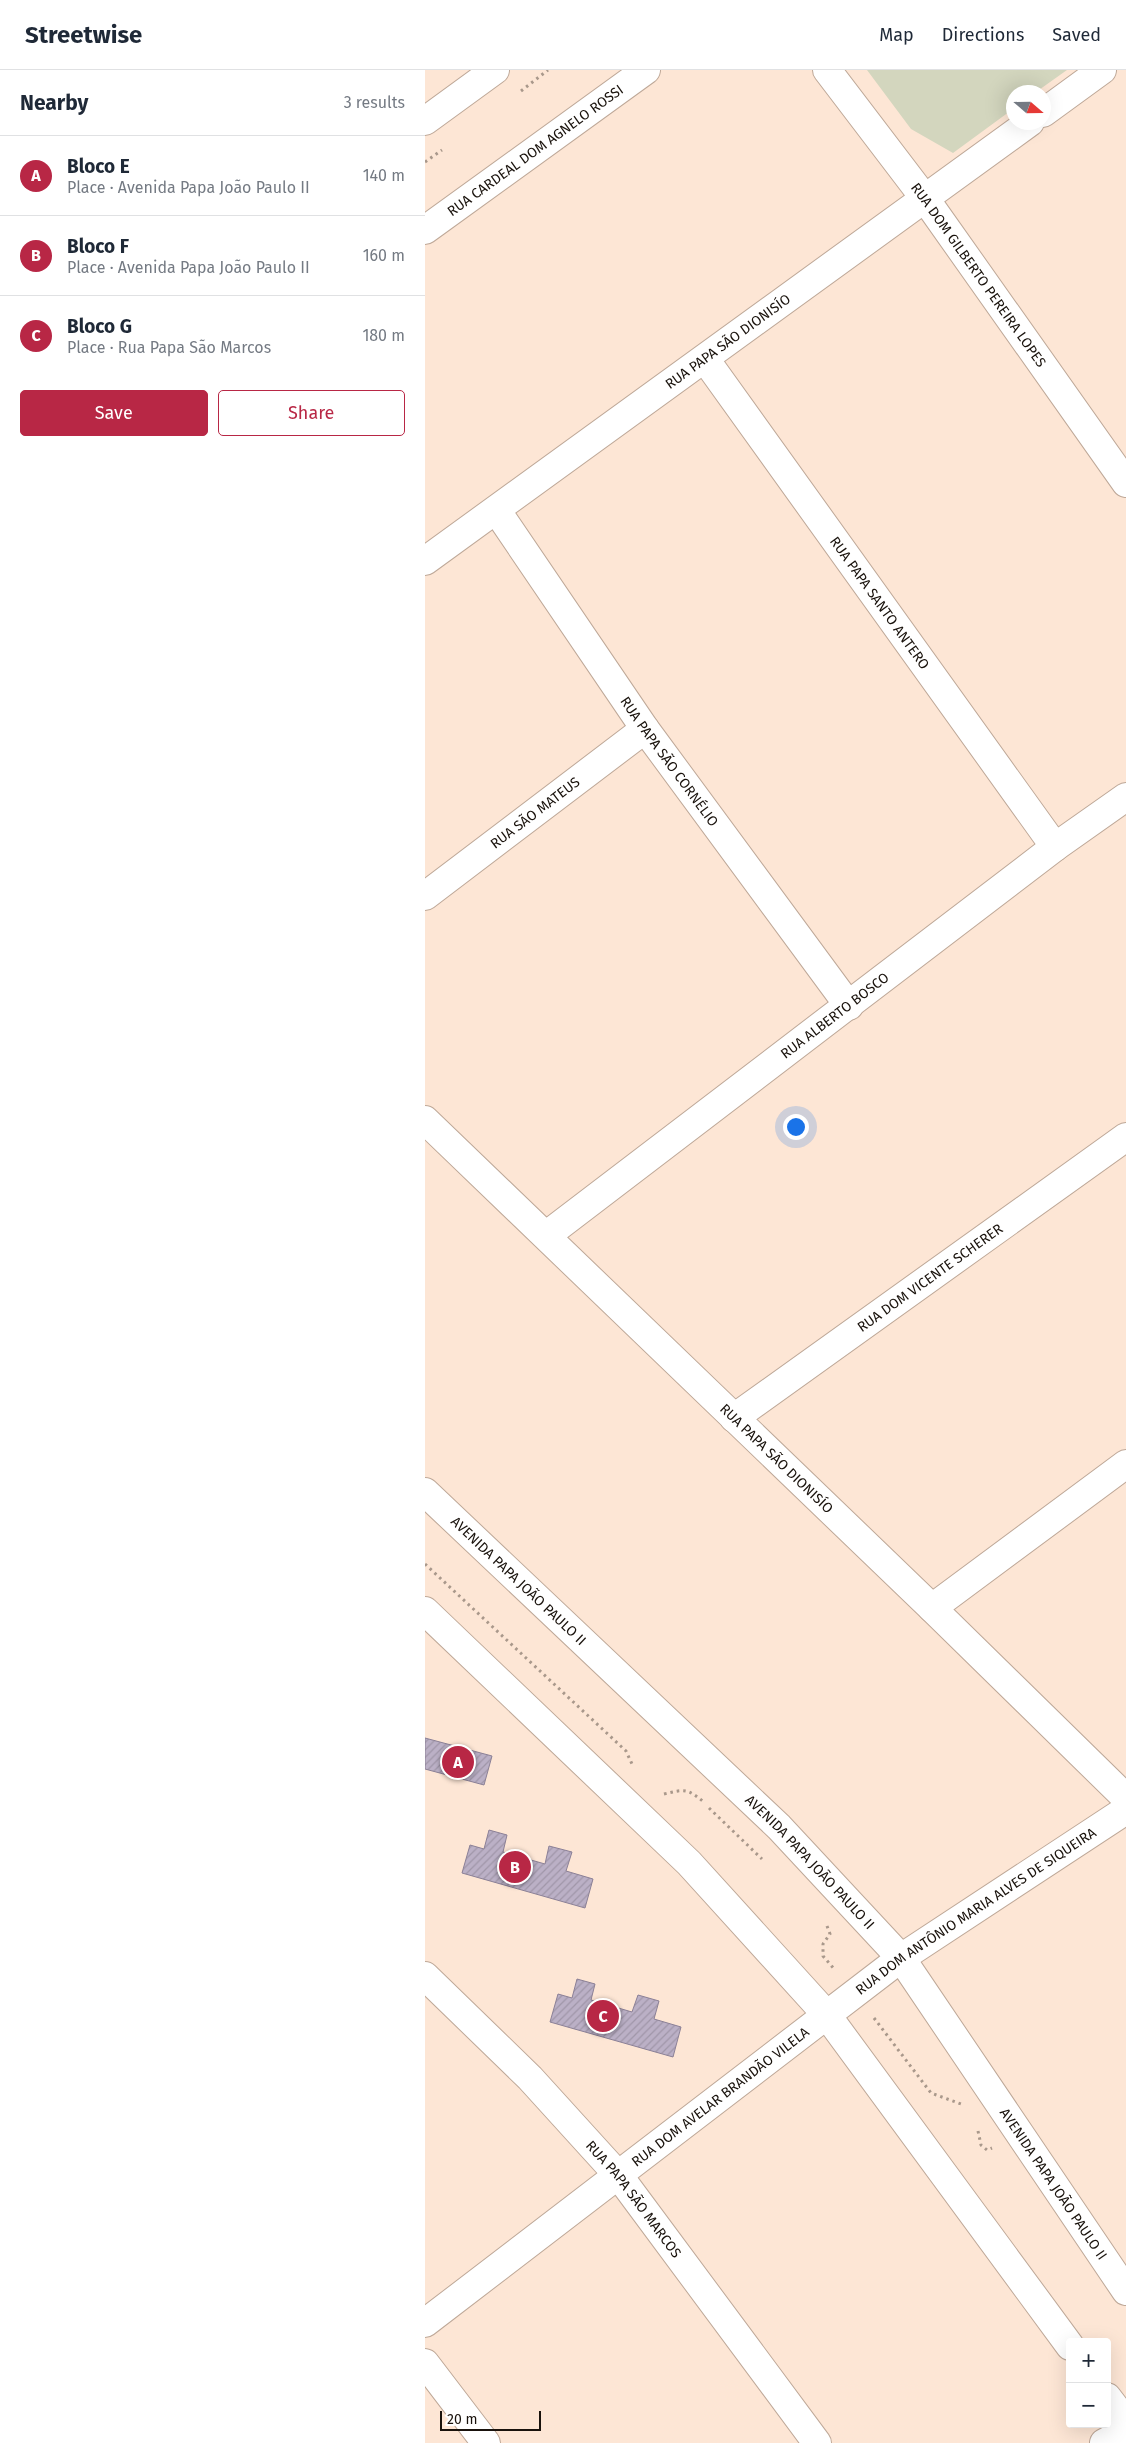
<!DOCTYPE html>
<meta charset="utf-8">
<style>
:root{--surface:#fff;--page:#f6f6f7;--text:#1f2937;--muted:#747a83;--line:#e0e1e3;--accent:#b82745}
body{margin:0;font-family:"Fira Sans",sans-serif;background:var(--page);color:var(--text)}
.controls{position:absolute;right:15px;bottom:15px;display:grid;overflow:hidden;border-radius:5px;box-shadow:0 5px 20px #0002}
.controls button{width:45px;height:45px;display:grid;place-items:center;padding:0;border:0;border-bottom:1px solid var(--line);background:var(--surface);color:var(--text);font:25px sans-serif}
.compass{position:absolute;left:581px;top:15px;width:45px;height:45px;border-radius:50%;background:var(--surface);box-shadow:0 5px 20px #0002;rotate:110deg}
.scale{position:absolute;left:15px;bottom:12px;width:101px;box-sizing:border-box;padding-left:5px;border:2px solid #19120c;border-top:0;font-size:14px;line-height:18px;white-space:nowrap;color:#19120c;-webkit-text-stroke:4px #fff;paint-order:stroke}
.you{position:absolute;left:370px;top:1056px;width:18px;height:18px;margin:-12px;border:4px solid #fff;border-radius:50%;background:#1a73e8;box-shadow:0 0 0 8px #1a73e833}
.badge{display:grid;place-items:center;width:32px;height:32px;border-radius:50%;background:var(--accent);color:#fff;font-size:16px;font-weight:700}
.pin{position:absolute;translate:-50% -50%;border:2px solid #fff;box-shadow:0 1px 5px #0006}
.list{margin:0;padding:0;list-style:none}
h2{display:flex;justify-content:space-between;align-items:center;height:65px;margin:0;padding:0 20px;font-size:21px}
h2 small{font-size:16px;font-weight:400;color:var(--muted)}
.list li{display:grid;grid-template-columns:32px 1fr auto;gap:15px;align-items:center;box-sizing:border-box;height:80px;padding:0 20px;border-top:1px solid var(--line)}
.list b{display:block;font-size:19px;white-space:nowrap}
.list p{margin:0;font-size:16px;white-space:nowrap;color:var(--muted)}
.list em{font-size:16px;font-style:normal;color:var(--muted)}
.actions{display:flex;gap:10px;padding:15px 20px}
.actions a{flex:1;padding:11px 0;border:1px solid var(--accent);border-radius:5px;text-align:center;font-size:18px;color:var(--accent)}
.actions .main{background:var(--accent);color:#fff}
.map{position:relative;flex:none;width:701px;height:2373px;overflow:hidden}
header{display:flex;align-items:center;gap:30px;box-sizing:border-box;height:70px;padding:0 25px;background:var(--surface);border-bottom:1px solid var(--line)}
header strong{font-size:24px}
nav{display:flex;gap:28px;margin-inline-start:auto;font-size:18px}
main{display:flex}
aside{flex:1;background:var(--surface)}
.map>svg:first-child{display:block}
.green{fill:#d3d6be}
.building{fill:url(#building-hatch);stroke:#8b8096}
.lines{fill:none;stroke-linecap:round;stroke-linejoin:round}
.street-casing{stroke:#bea898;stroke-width:30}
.secondary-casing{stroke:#bea898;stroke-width:30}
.path{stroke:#a9988b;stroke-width:3;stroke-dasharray:2.5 4;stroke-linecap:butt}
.street{stroke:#fff;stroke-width:28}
.secondary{stroke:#fff;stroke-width:28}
.labels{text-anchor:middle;stroke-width:5;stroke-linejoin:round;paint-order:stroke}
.street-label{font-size:14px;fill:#19120c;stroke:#fff}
</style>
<header>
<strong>Streetwise</strong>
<nav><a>Map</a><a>Directions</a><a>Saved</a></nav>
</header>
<main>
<aside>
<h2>Nearby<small>3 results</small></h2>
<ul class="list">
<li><span class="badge">A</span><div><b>Bloco E</b><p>Place · Avenida Papa João Paulo II</p></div><em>140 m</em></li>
<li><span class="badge">B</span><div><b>Bloco F</b><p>Place · Avenida Papa João Paulo II</p></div><em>160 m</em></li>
<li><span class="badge">C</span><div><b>Bloco G</b><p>Place · Rua Papa São Marcos</p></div><em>180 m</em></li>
</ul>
<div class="actions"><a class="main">Save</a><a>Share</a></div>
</aside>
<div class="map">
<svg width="701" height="2373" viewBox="0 0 701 2373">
<defs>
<pattern id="building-hatch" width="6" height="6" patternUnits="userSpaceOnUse" patternTransform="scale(1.25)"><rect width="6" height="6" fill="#bbb0c6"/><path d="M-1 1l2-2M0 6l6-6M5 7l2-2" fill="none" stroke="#a096a9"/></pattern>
</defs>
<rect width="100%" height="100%" fill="#fde6d5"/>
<!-- green -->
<path class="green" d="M442,0H642L611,22H588V39L528,83L486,59Z"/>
<!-- building -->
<path class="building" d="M0,1668L67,1686L59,1715L0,1699Z
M64,1760L82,1765L78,1782L120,1794L124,1776L147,1782L141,1801L168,1809L160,1838L37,1803L45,1775L59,1779Z
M152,1909L170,1914L166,1930L207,1942L213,1925L234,1931L229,1949L256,1957L248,1987L125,1952L133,1924L147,1928Z"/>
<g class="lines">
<!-- street casing -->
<g class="street-casing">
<g id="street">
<path id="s1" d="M402,0L501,130L701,413"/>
<path d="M618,43L677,0"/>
<path id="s2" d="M280,289L630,777"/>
<path id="s3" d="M72,441L220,659L424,936"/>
<path id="s4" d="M0,491L605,52"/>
<path id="s5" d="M0,826L220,659"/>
<path id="s6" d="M0,1050L507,1538L701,1728"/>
<path id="s7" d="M122,1165L630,777L701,727"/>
<path id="s8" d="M309,1348L701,1067"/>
<path d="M507,1538L701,1394"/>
<path id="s9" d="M0,1906L105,2008L194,2106L392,2373"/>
<path id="s10" d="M0,2253L476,1888L701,1740"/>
<path d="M0,2293L61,2373"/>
</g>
</g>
<!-- secondary casing -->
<g class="secondary-casing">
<g id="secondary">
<path d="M0,51L70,0"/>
<path id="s11" d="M0,160L221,0"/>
<path id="s12" d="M0,1422L354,1757L476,1888L701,2221"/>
<path d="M0,1541L264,1793L401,1944L645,2276"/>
<path d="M682,2327L701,2352"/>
<path d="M679,2373L701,2361"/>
</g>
</g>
<!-- path -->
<path class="path" d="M96,21L123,0
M0,92L17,80
M0,1494L201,1681L207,1694
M239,1724C260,1719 262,1718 280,1733
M284,1738L337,1789
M402,1856L405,1864L398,1874V1886L410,1900
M449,1948L506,2023L536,2034
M553,2061L556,2075L562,2080L567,2078"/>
<!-- street -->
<use href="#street" class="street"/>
<!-- secondary -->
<use href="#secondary" class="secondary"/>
</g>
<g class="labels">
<!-- street labels -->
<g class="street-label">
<text dy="5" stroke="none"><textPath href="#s11" startOffset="136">RUA CARDEAL DOM AGNELO ROSSI</textPath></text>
<text dy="5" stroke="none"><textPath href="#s1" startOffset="255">RUA DOM GILBERTO PEREIRA LOPES</textPath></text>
<text dy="5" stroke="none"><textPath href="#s4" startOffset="374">RUA PAPA SÃO DIONISÍO</textPath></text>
<text dy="5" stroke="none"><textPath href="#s2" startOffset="300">RUA PAPA SANTO ANTERO</textPath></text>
<text dy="5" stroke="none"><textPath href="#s3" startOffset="304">RUA PAPA SÃO CORNÉLIO</textPath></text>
<text dy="5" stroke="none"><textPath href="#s5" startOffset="138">RUA SÃO MATEUS</textPath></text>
<text dy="5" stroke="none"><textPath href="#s7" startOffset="362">RUA ALBERTO BOSCO</textPath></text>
<text dy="5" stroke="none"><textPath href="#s8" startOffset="241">RUA DOM VICENTE SCHERER</textPath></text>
<text dy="5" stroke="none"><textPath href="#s6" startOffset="488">RUA PAPA SÃO DIONISÍO</textPath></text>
<text dy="5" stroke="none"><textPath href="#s12" startOffset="129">AVENIDA PAPA JOÃO PAULO II</textPath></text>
<text dy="5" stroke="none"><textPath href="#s12" startOffset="534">AVENIDA PAPA JOÃO PAULO II</textPath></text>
<text dy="5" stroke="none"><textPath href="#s10" startOffset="688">RUA DOM ANTÔNIO MARIA ALVES DE SIQUEIRA</textPath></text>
<text dy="5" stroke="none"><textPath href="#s10" startOffset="372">RUA DOM AVELAR BRANDÃO VILELA</textPath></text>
<text dy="5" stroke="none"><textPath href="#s12" startOffset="939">AVENIDA PAPA JOÃO PAULO II</textPath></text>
<text dy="5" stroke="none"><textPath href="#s9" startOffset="306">RUA PAPA SÃO MARCOS</textPath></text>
</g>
</g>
</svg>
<div class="controls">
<button>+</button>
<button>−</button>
</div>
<svg class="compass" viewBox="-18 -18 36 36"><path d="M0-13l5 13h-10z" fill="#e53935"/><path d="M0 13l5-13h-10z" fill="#747a83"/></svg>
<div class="scale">20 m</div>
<div class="you"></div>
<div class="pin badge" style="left:33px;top:1692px">A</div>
<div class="pin badge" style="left:90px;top:1797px">B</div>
<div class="pin badge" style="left:178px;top:1946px">C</div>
</div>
</main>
